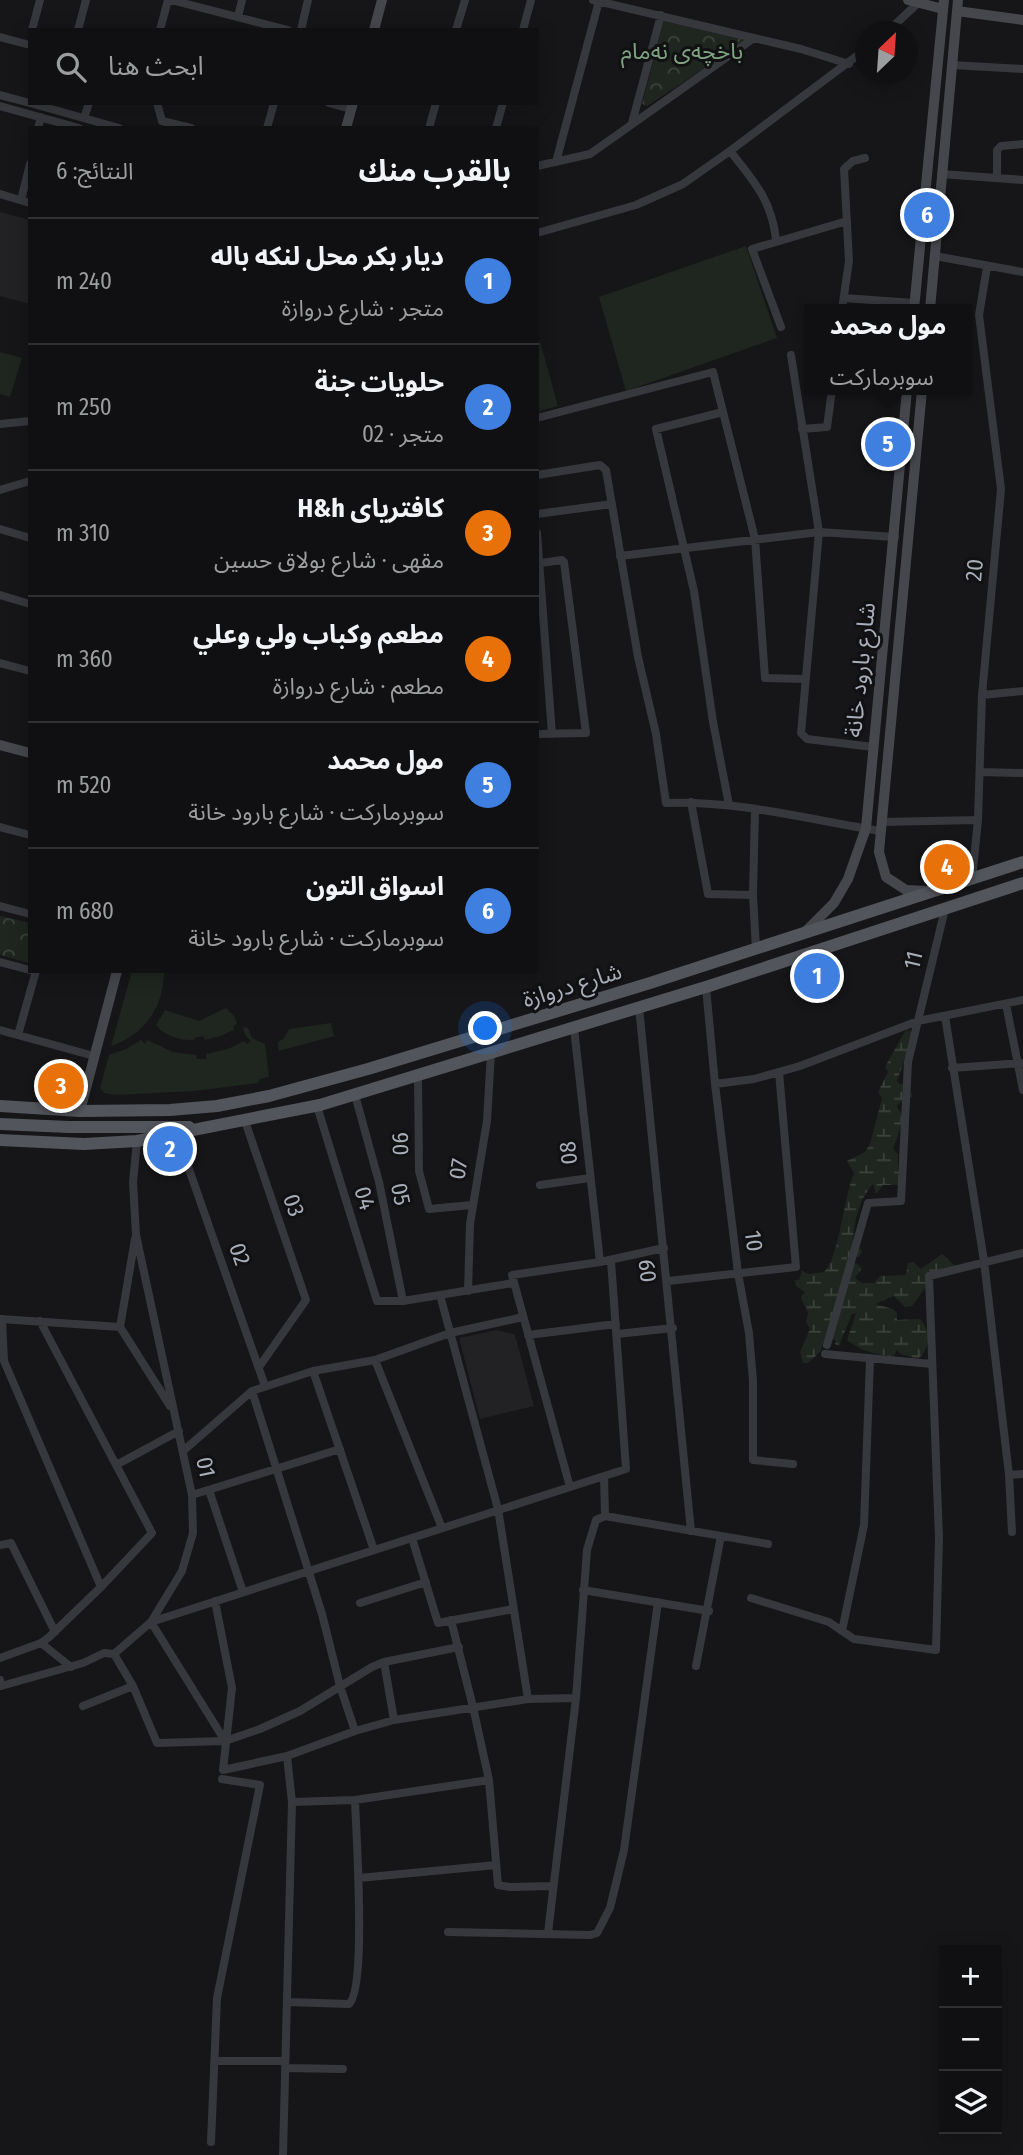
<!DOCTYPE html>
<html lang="ar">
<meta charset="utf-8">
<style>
:root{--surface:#101012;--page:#1e1e20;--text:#f1f3f6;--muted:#9c9d9f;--line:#303032;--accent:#d93025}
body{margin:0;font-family:"Fira Sans Condensed","Noto Sans Arabic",sans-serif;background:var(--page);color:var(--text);direction:rtl}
.controls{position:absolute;right:21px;bottom:21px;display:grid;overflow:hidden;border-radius:0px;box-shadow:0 4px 18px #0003}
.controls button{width:63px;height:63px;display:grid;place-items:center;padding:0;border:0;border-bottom:2px solid var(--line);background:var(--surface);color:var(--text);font:35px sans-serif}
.compass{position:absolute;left:855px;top:21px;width:63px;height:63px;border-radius:50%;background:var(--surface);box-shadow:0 4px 18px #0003;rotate:25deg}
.you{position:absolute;left:486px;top:1029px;width:24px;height:24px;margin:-18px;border:5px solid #fff;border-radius:50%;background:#1a73e8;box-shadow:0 0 0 10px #1a73e833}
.badge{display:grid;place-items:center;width:46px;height:46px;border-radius:50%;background:var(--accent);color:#fff;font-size:23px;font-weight:700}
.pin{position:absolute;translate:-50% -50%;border:4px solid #fff;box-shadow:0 2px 7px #0006}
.popup{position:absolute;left:804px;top:304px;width:168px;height:91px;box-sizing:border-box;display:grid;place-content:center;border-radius:0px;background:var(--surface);filter:drop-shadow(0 2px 5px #0005);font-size:23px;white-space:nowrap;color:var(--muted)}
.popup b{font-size:26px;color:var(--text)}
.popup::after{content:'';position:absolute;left:50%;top:100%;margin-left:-14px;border:14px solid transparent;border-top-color:var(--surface)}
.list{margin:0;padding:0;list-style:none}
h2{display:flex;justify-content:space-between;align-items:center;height:91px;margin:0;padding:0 28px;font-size:30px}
h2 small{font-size:23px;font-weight:400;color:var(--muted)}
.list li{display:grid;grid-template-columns:46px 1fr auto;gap:21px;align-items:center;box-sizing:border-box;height:126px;padding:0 28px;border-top:2px solid var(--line)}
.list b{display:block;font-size:26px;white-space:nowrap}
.list p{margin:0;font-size:23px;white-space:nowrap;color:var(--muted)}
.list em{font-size:23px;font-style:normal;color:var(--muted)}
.icon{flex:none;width:38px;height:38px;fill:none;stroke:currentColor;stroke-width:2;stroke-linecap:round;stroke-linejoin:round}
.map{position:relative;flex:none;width:1023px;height:2155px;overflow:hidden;direction:ltr}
.search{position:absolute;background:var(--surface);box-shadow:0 4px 18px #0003;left:28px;top:28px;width:511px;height:77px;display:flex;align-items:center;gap:18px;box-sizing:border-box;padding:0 24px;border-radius:0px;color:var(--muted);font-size:26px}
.panel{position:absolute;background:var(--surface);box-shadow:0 4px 18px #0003;left:28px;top:126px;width:511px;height:847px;border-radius:0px;direction:rtl}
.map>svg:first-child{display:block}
.built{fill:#222225}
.green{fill:#1e261f}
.wetland{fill:url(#wetland-marsh)}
.park{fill:url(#park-crowns)}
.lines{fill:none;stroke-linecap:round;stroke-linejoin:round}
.street{stroke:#37383d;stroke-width:8}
.secondary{stroke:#45474d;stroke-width:10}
.primary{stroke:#53555c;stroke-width:12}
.labels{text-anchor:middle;stroke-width:6;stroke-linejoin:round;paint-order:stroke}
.park-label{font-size:23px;fill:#7fa381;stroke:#111113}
.street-label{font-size:23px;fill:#a8adb8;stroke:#111113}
</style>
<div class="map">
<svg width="1023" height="2155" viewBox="0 0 1023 2155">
<defs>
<pattern id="wetland-marsh" width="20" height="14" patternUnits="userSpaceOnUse" patternTransform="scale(1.75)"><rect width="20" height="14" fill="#1e261f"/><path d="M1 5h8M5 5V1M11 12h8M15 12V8" fill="none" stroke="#3c433d"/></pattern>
<pattern id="park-crowns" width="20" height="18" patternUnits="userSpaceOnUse" patternTransform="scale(1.75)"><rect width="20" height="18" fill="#1e261f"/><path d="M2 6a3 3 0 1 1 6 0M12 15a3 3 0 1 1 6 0" fill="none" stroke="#3c433d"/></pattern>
</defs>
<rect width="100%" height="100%" fill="#161618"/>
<!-- built -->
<path class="built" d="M0,212L30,220V304L0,296Z
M497,1330L515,1335L534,1406L480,1419L459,1338Z"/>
<!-- green -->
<path class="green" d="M746,246L777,338L626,391L599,297Z
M540,341L558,406L537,412V342Z
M0,352L22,358L10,397L0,394Z
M132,971H164C164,1006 145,1035 111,1046Z
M226,1008L234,1016L237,1023L233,1027L234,1030L220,1036L205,1040L203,1036L195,1038L194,1040C179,1041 162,1034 156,1025L165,1010L199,1021Z
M331,1023L334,1036L279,1051L278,1042L284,1038L289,1029Z
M243,1027L248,1028L252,1038L265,1044L269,1077L260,1079L258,1083L195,1091L116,1095L104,1093L100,1088L109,1055L126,1049L141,1040L145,1044L147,1040L173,1052L196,1055L197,1059H206V1054L228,1049L244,1041L247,1044L251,1041L245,1035Z"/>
<!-- wetland -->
<path class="wetland" d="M909,1030L912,1032L909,1047L897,1081L900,1084L907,1083L913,1097H906L897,1106L904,1118L893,1149L898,1154V1169L902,1185H883L876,1194L873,1184C857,1201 854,1226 852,1248L861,1249L862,1252L859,1257L852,1255L847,1258L849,1265L856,1263L862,1268L855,1278L862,1283H874L880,1276L906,1275L908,1263L913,1262L921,1269L942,1254L960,1270C925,1279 933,1280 912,1306L905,1307L894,1296L875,1304L893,1309L897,1313V1320L920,1319C931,1331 931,1348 918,1359L901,1354L897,1350L894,1356C876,1355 861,1351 847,1340L856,1313L852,1314L839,1346L835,1344L836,1341L833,1339L823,1343L821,1351L808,1363H803L800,1352L810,1329L806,1322L808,1313L801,1298L805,1292L796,1286L795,1280H799L802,1271L809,1274L824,1272C839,1259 844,1195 854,1173L847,1161L865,1152L870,1144L882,1098L878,1092L888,1072L885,1067L905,1031Z"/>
<!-- park -->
<path class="park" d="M664,20L747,40L647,106L642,104Z
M0,916L30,923L29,963L0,955Z"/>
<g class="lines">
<!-- street -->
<path class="street" d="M171,0L288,30
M593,0L801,49L849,64
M238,17L242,0
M32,30L40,0
M78,30L86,0
M160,30L168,0
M301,30L308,0
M456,30L465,0
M523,30L531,0
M887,32L918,3
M0,37L30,45
M952,65L1023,69
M0,95L30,103
M30,103L119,128
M157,103L162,121
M329,103L351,109
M0,106L79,128
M84,118L89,103
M162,121L191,128
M632,123L661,15
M38,128L41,117
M267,128L274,103
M429,128L436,103
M496,128L503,103
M730,151C754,181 772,201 776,240
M556,162L599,1
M537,166L590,154L754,38
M941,174L1023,180
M997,178V150L1001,146L1023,144
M0,194L30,203
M21,200L30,164
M537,233L636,205L683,184L730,151L866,49
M935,256L1023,272
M844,298L914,303
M842,309L849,261L844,169L853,161L865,158
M781,327L752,249L847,221
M791,355L819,532L801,733L807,739L873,747
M723,412L656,429L694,591L713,722L729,805
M537,418L713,372L755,539L765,678L805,679
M0,424L30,421
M802,429L827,427L832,390
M537,475L600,465L606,470L638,657L656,734L666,803C738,800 810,820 881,831
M0,490L30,481
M537,514L612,504
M0,529L30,538
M537,533L552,734
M620,556L819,532L895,537
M0,595L30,604
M0,663L30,671
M982,695L1023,691
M537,734L586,733L564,562L562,560L541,563
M980,772L1023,773
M691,802L708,894L753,895L755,810
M882,822L978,820
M0,827L30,835
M972,879L978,820L982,695L1001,489L979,315L987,267
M753,895L756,949
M0,906L30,914
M0,962L30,970
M706,987L715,1084L738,1273L749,1333L753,1381V1460L793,1464
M1006,1004L1023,1090
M639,1007L691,1531
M945,1016L984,1261L1009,1475L1012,1532
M574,1028L600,1262L664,1248
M0,1030L94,1056
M18,1035L36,971
M952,1068L1023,1063
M418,1076L419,1171L429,1209L472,1205
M715,1084L754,1079L800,1066L918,1021L1023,1000
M355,1095L379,1182L403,1301
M317,1106L377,1301H403L513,1283
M245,1121L306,1300L259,1367
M177,1135L265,1386
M540,1185L590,1178
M135,1239L120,1327L170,1406
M668,1281L796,1267L779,1072
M468,1291L470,1224L487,1121L491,1053
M440,1295L498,1509L528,1699
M0,1319L120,1327
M2,1319L4,1361L101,1587
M617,1334L673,1328
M528,1335L616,1324
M827,1345L868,1203L901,1201L908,1062L945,909
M825,1354L932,1364
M375,1360L442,1528
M313,1371L374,1550
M252,1391L322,1614L340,1686L355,1731
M183,1451L252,1391L313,1371L375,1360L450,1333L523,1317
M118,1464L179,1431
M1009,1475L1023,1474
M604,1476L605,1516
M570,1487L512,1275L600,1262
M209,1490L243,1592
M192,1495L340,1449
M412,1538L438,1623L513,1609
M0,1545L11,1543L55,1632
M583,1590L709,1611
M751,1598L829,1622L854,1639L936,1650L939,1538L929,1276L1023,1253
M215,1601L232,1688L223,1770L287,1756L355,1731L394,1720L528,1699L576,1698
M360,1603L426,1582
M451,1620L473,1707L489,1780L498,1885L510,1887L553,1886
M842,1631L864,1525L870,1359
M41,1643L71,1667
M114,1654L133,1686L157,1743L225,1741L260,1729L300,1711L372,1667L384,1662L459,1647
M0,1658L41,1643L48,1638L101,1587L152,1533L40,1321
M384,1662L394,1720
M696,1666L721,1536
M0,1680L1,1686L83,1663L104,1653L114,1654L151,1622L182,1571L193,1533L192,1495L136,1235L133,1182L137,1141
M83,1706L133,1686
M225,1741L151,1622L626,1469L611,1261
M292,1802L355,1800L489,1780
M359,1878L496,1865
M448,1932L590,1935L597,1933L610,1908L624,1850L658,1602
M548,1933L576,1698L587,1550L596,1520L605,1516L768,1544
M287,2002L349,2004C367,1988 356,1831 355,1800
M215,2061H285
M285,2068L343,2069
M211,2142L217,1998L260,1785L222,1779
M283,2155L292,1802L287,1756"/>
<!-- secondary -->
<path class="secondary" d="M908,0L943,9
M957,11L1023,20
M374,30L382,0
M346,128L353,103
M914,309L944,0
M930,309L958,0
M922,390L879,852L886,877L906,890L927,891
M0,745L30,753
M804,933L834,903L848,879L866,828L907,390
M80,1111L117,971"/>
<!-- primary -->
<path class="primary" d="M0,1106L80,1111L170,1110L217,1106L269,1096L368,1069L650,983L1023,862
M0,1124L69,1127H189
M0,1140L84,1144L137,1141L320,1105L709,986L1023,883"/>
</g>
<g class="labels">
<!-- park labels -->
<g class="park-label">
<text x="682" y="59">باخچەی نەمام</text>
</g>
<!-- street labels -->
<g class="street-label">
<text transform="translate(974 570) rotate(-85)" y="8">20</text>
<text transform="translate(860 670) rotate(-84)" y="8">شارع بارود خانة</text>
<text transform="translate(913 960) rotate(-77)" y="8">11</text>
<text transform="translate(572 985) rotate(-17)" y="8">شارع دروازة</text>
<text transform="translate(400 1144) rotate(-91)" y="8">06</text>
<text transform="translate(568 1153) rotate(-96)" y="8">08</text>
<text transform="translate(458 1169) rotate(-81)" y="8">07</text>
<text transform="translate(401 1194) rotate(78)" y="8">05</text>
<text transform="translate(365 1198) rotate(73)" y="8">04</text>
<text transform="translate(294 1205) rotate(71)" y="8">03</text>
<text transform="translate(754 1241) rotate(83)" y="8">10</text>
<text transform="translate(240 1254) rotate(71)" y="8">02</text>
<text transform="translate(647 1271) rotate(-96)" y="8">09</text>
<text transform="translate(206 1467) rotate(78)" y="8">01</text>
</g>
</g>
</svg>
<div class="controls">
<button>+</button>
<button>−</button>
<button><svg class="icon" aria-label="layers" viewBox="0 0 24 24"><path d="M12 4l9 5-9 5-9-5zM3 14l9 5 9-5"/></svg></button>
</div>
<svg class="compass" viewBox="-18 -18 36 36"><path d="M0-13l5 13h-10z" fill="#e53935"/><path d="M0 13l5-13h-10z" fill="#9c9d9f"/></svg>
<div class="you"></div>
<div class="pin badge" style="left:817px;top:976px;background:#3f7fe0">1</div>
<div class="pin badge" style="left:170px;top:1149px;background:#3f7fe0">2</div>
<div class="pin badge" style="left:61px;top:1086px;background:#e8710a">3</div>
<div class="pin badge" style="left:947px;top:867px;background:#e8710a">4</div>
<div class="pin badge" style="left:888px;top:444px;background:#3f7fe0">5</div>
<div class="popup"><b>مول محمد</b>سوبرماركت</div>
<div class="pin badge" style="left:927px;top:215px;background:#3f7fe0">6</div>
<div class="search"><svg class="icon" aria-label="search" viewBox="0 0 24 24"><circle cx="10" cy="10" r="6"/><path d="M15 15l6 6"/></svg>ابحث هنا</div>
<section class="panel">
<h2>بالقرب منك<small>النتائج: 6</small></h2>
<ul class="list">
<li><span class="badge" style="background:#3f7fe0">1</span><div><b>ديار بكر محل لنكه باله</b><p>متجر · شارع دروازة</p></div><em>240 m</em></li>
<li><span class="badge" style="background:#3f7fe0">2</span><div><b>حلویات جنة</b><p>متجر · 02</p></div><em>250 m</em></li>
<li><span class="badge" style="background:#e8710a">3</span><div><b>کافتریای H&amp;h</b><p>مقهى · شارع بولاق حسين</p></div><em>310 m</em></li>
<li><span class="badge" style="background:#e8710a">4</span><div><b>مطعم وكباب ولي وعلي</b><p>مطعم · شارع دروازة</p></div><em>360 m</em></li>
<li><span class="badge" style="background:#3f7fe0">5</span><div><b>مول محمد</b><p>سوبرماركت · شارع بارود خانة</p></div><em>520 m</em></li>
<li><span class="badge" style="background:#3f7fe0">6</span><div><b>اسواق التون</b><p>سوبرماركت · شارع بارود خانة</p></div><em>680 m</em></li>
</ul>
</section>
</div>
